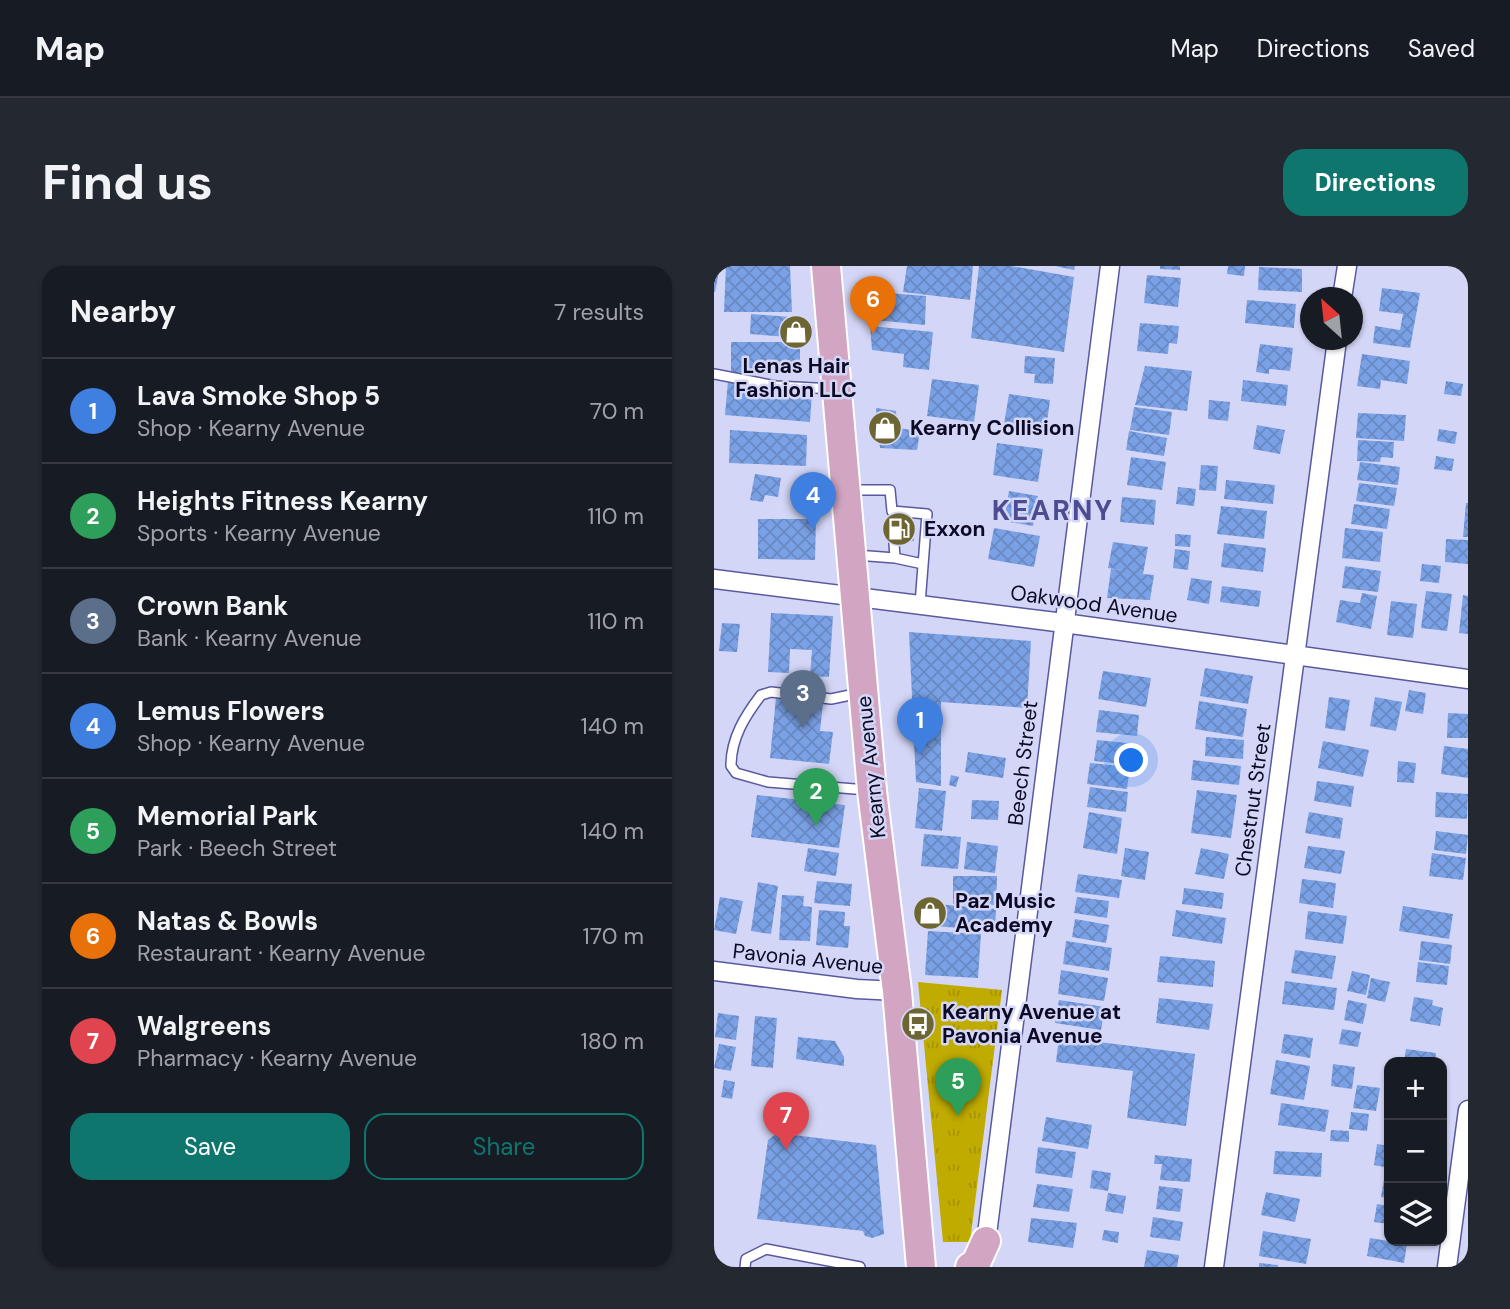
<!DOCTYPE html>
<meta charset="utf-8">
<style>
:root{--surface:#171b24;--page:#242831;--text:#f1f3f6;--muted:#9ea1a6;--line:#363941;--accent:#0f766e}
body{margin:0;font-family:"DM Sans",sans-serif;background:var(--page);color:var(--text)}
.controls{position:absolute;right:21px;bottom:21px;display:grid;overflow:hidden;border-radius:14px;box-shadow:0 2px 5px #0004}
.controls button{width:63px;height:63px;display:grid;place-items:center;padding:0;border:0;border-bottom:2px solid var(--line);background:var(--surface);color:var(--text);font:35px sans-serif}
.compass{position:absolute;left:586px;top:21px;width:63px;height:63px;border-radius:50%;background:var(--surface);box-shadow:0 2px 5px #0004;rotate:333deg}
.you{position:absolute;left:418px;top:495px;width:24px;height:24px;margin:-18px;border:5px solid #fff;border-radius:50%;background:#1a73e8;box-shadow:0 0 0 10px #1a73e833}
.badge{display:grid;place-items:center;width:46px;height:46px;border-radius:50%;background:var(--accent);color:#fff;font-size:23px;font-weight:700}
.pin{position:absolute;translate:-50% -58px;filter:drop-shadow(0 2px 4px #0008)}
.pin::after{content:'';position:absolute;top:37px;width:24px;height:21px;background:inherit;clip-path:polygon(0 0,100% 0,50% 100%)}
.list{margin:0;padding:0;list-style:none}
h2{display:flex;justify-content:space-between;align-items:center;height:91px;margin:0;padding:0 28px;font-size:30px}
h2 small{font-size:23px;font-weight:400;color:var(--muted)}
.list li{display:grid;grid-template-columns:46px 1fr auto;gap:21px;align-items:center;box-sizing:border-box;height:105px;padding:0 28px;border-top:2px solid var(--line)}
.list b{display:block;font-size:26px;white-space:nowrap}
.list p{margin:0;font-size:23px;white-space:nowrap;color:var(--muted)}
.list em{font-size:23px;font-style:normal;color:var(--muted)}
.actions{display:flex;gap:14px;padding:21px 28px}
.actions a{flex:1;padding:16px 0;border:2px solid var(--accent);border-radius:21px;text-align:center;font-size:24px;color:var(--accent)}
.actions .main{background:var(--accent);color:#fff}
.icon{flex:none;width:38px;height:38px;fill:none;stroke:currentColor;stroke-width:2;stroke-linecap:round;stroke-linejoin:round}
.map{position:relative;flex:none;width:754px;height:1001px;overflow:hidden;border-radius:21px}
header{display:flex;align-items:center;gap:42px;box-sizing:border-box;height:98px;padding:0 35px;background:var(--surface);border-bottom:2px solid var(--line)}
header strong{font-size:33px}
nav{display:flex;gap:38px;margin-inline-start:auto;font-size:24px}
.intro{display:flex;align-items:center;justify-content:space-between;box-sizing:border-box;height:168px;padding:0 42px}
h1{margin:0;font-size:49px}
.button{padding:18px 32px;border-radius:21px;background:var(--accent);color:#fff;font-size:24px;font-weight:700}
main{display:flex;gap:42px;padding:0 42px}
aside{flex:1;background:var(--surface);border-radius:21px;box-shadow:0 2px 5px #0004}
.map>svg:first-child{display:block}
.grass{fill:url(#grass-tufts)}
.building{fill:url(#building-cross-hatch)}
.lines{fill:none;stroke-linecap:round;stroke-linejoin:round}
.lane-casing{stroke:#59599f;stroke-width:12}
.street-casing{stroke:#59599f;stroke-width:21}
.primary-casing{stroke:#fff;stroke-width:32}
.lane{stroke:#fff;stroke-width:9}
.street{stroke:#fff;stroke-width:18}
.primary{stroke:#d2a6c3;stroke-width:28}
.labels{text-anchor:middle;stroke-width:5;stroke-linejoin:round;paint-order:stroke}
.poi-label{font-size:21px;font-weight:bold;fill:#0b0924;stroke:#d3d6f6;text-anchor:start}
.street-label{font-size:21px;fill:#0b0924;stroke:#d3d6f6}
.district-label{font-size:28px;font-weight:bold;letter-spacing:2px;fill:#4c4c90;stroke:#d3d6f6}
</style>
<header>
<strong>Map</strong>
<nav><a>Map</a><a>Directions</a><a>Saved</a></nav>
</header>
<div class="intro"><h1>Find us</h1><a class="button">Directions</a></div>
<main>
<aside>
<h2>Nearby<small>7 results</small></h2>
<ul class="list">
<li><span class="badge" style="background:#3f7fe0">1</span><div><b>Lava Smoke Shop 5</b><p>Shop · Kearny Avenue</p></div><em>70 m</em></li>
<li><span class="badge" style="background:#2e9e5b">2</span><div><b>Heights Fitness Kearny</b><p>Sports · Kearny Avenue</p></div><em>110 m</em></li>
<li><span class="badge" style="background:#5c6f8a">3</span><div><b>Crown Bank</b><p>Bank · Kearny Avenue</p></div><em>110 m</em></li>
<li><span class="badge" style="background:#3f7fe0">4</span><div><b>Lemus Flowers</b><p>Shop · Kearny Avenue</p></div><em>140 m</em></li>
<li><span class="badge" style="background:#2e9e5b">5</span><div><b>Memorial Park</b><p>Park · Beech Street</p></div><em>140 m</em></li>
<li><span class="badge" style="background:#e8710a">6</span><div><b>Natas &amp; Bowls</b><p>Restaurant · Kearny Avenue</p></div><em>170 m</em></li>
<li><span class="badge" style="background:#e0444e">7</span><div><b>Walgreens</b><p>Pharmacy · Kearny Avenue</p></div><em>180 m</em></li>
</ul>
<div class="actions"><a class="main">Save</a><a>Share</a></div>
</aside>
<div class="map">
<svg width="754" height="1001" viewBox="0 0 754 1001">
<defs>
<pattern id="grass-tufts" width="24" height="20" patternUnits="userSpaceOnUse" patternTransform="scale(1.75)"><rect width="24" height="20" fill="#c0ac00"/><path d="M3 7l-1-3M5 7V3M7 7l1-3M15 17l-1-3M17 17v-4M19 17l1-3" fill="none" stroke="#a49302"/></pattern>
<pattern id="building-cross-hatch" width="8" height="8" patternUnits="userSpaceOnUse" patternTransform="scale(1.75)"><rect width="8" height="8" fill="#7aa1e5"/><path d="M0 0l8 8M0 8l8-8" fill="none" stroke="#6889c4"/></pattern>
</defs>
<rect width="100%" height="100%" fill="#d3d6f6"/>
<!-- grass -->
<path class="grass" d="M204,716L288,724L256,976H229Z"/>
<!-- building -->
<path class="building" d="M0,0H6L1,26H0Z
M12,0H76L78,46H10Z
M193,0H259L256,34L189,26Z
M265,0H297L360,11L350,86L257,72Z
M341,0H361L360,4Z
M446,0H466V4L446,3Z
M514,0H531L530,10L513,8Z
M545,1L588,3V26L544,24Z
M433,9L467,12L464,41L430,37Z
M668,22L706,27L696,82L659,77L661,60L686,64L689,48L665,45Z
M148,25L212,30L211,59L151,53Z
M533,34L582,38L580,62L531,57Z
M37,48L88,52L86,72L36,68Z
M426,57L465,60L463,78L455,77L454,88L423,85Z
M156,60L219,66L215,104L189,101L190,88L158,84Z
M17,76H86V108L17,107Z
M546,78L579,82L576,105L555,103V108L542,106Z
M648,88L696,95L693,118L667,114L666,123L643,120Z
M311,90L341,92L339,118L320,117L321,108L310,107Z
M431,100L478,105L473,145L421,139Z
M218,113L265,119L260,156L213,150Z
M529,114L574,119L572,140L527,135Z
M14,115L98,126L96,156L11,149Z
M732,115L749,118L747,130L730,128Z
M295,128L336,134L332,164L290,158Z
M495,134L516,136L514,155L494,153Z
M420,141L458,146L455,169L416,164Z
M162,142L182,145L183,162L206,165L203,184L166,182Z
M644,147L692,149L690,175L642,172Z
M543,159L571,164L566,188L539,183Z
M725,163L743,166L741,178L723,175Z
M16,164L93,169L92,200L15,197Z
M415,165L453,172L450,190L412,184Z
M644,174L680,176L679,192L667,191L666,196L643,195Z
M283,177L329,183L324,216L279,209Z
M722,190L740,193L738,205L720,203Z
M417,191L452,196L448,224L413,219Z
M646,196L686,201L684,219L643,214Z
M487,199L504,200L502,225L485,224Z
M41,208L67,212L64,231L51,229L49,236L36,234Z
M512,214L561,219L559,238L510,233Z
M645,217L683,222L680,240L642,235Z
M464,221L482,223L480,240L462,238Z
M295,225L324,230L319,260L290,255Z
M408,231L442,234L440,259L406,256Z
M752,237H754V271H749Z
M640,238L676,243L673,263L637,258Z
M507,240L553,245L550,273L503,268Z
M197,248L200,275L175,278L171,252Z
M44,253H102L101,294L44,293Z
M280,262L326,270L320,301L274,293Z
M631,262L669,266L666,296L628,292Z
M461,268L477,269L476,281L461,280Z
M732,273L754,274V298L731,296Z
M399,276L434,281L429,308L440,309L436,334L393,332L397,303L409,304L394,302Z
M510,277L552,282L549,306L507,301Z
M461,283L476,285L474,304L459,302Z
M708,298L727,300L725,317L706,315Z
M631,300L667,305L664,326L628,322Z
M477,312L498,315L495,338L473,334Z
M508,320L547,325L545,341L506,336Z
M712,325L738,328L733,365L707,362Z
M648,327L663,330L657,363L622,356L626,334L646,337Z
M749,329L754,330V368L745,367Z
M677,335L703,338L699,372L673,369Z
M57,347L119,350L115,411L96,410L98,384L76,383L75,407L54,406Z
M8,357L26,358L23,386L5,385Z
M195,366L317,375L313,442L227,436V520L202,516Z
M491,402L539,410L534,438L486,430Z
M389,405L437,412L432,441L384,433Z
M695,424L712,427L709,448L691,445Z
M615,431L636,434L631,465L611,462Z
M661,431L688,436L682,465L656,460Z
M62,432L109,437L106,465L119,466L115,498L56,492Z
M485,435L533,443L529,471L481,463Z
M385,444L425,449L423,470L382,466Z
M734,447L754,448V472H733Z
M492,471L530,474L529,493L491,490Z
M383,474L423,478L420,499L380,495Z
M609,475L655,484L649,511L604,502Z
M730,480L754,483V512L727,508Z
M254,486L292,492L289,512L251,506Z
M479,494L527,500L525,519L477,514Z
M684,495L702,497L700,517L683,516Z
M376,497L416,501L413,523L373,518Z
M237,509L245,511L242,521L235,519Z
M603,515L640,520L637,541L600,535Z
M376,521L414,526L412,546L373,541Z
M205,522L232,525L228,565L201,562Z
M483,524L523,529L517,572L477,567Z
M722,526L754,528L753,553L721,551Z
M43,529L131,539L125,582L37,571Z
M258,534L285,535L284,554L257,553Z
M375,546L408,552L403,588L369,582Z
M595,546L629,552L626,573L591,567Z
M722,565L754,569L752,588L720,584Z
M210,568L247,571L244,603L207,600Z
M253,576L284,580L281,607L250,603Z
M594,580L631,585L627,608L590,602Z
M94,582L125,587L122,610L90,605Z
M411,582L435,586L431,614L407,610Z
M487,582L515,588L510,613L481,608Z
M718,587L752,592L749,614L715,610Z
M364,608L408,614L405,632L361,626Z
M239,610H283L282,639L239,638Z
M588,613L622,617L619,642L585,637Z
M103,615L138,618L136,640L100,637Z
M44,616L64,620L57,668L37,665Z
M470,622L510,627L508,643L468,638Z
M68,629L90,630L89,640L98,641L96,675L65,674Z
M6,631L29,635L22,668L0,664Z
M363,631L395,635L393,652L360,647Z
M209,637L282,643L281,665L208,659Z
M689,640L739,648L735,673L685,665Z
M105,644L131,646L130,660H136L134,682L102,679Z
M462,644L512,652L508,678L458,670Z
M594,645L633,650L629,678L591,673Z
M361,653L395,659L392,677L358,671Z
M214,665L267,668L264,712L211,709Z
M352,675L398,682L395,705L349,698Z
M707,675L738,679L736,698L705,694Z
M581,684L622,690L618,713L577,707Z
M446,690L501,695L499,721L443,716Z
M704,696L735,700L733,719L702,716Z
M347,704L394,712L390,735L344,728Z
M638,705L656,709L652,729L633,725Z
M657,712L676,716L671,736L653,732Z
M571,715L623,722L620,744L568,738Z
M700,731L719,734L718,739L729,742L726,760L696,755Z
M445,732L499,738L495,764L442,757Z
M345,734L391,741L387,764L341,757Z
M634,734L653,738L649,758L630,754Z
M4,747L25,750L22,774L1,771Z
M41,750L63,752L59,802L37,800Z
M628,763L647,766L644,781L625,778Z
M570,768L599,772L596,792L567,787Z
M84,771L121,775L130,791V800L82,793Z
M345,771L481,788L472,860L413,852L419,805L342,796Z
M5,778L22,781L17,805L0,802Z
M692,783L722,787L721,796H690Z
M562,794L596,800L590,834L556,828Z
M619,798L641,801L638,823L617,820Z
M10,814L21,816L18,833L7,831Z
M643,819L666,822L662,845L639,842Z
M567,837L615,844L611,866L564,859Z
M637,846L655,848L653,865L635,863Z
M332,851L378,859L374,883L328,875Z
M617,864L635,865V876L616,875Z
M63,867L162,879L170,968L158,972L151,970L149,965L43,953L54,874Z
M663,878L675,880V902L660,899Z
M324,881L362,886L358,912L321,907Z
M561,885L608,887L607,911L559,908Z
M441,889L478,893L476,916L446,914L448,898H440Z
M378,904L397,907L394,925L376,922Z
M670,913L675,914V932L667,931Z
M323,918L359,923L355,946L319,941Z
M445,920L469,923L466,946L442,943Z
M552,926L586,933L581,956L547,949Z
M394,927L412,930L409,948L391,945Z
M663,938L675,940V958L660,956Z
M439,951L469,956L466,975L436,971Z
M317,952L363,957L359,982L314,976Z
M390,964L405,966L404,977L388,974Z
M549,965L597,973L592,998L545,990Z
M656,972L693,978L690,997L653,990Z
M433,984L465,989L463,1001H430Z
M545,997L564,999V1001H545Z"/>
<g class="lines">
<!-- lane casing -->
<g class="lane-casing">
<path id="lane" d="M0,108L62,120L120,123
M135,224H176L178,245L213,248L206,338
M142,289L181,292L180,277
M181,292L209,298
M146,427L117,433L57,426L47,429C31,450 17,472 17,500L22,507L54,516L153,524
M31,1001L32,993L52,983L146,1001"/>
</g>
<!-- street casing -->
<g class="street-casing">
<path id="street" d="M628,32L633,0
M0,313L350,357L754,413
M0,705L143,723L183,725
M271,984L396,0
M500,1001L623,74
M733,1001L754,844"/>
</g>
<!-- primary casing -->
<g class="primary-casing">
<path id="primary" d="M112,0L158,525L183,725L207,1001
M256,1001L262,997L272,975"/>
</g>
<!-- lane -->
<use href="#lane" class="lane"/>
<!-- street -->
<use href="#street" class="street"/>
<!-- primary -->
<use href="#primary" class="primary"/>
</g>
<!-- icons -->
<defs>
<g id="shop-disc" transform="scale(1.75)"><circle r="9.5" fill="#6d6632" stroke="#d3d6f6"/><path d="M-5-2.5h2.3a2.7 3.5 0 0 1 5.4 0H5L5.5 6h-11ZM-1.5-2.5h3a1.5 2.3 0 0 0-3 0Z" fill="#fff"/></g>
<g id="fuel-disc" transform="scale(1.75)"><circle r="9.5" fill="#6d6632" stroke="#d3d6f6"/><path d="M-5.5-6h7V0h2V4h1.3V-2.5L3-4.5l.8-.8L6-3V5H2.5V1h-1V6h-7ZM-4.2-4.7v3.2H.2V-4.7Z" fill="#fff"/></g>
<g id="bus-disc" transform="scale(1.75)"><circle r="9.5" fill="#6d6632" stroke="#d3d6f6"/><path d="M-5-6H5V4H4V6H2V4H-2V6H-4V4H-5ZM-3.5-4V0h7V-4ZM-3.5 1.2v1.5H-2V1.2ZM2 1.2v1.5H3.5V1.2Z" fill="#fff"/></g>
</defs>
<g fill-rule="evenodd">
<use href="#shop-disc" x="82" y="66"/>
<use href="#shop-disc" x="171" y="162"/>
<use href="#fuel-disc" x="185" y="263"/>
<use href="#shop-disc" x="216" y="647"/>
<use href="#bus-disc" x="204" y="758"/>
</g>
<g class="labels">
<!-- poi labels -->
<g class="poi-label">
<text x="82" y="107" text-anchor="middle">Lenas Hair<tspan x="82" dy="24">Fashion LLC</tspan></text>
<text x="196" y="169">Kearny Collision</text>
<text x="210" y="270">Exxon</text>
<text x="241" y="642">Paz Music<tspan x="241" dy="24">Academy</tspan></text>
<text x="228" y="753">Kearny Avenue at<tspan x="228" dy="24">Pavonia Avenue</tspan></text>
</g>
<!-- street labels -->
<g class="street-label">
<text transform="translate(380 338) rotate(8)" y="7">Oakwood Avenue</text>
<text transform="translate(309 497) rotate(-83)" y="7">Beech Street</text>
<text transform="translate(157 501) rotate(-96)" y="7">Kearny Avenue</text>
<text transform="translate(539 534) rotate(-82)" y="7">Chestnut Street</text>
<text transform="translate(94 693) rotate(6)" y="7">Pavonia Avenue</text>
</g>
<!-- district labels -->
<g class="district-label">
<text x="339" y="254">KEARNY</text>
</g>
</g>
</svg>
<div class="controls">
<button>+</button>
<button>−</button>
<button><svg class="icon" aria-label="layers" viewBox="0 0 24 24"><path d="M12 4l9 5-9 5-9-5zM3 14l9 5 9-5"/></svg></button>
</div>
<svg class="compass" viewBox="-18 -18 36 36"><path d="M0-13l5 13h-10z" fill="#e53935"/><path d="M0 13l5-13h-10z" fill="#9ea1a6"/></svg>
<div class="you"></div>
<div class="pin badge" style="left:206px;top:489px;background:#3f7fe0">1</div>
<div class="pin badge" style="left:102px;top:560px;background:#2e9e5b">2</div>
<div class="pin badge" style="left:89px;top:462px;background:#5c6f8a">3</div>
<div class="pin badge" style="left:99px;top:264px;background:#3f7fe0">4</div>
<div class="pin badge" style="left:244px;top:850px;background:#2e9e5b">5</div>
<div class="pin badge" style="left:159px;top:68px;background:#e8710a">6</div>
<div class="pin badge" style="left:72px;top:884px;background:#e0444e">7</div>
</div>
</main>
